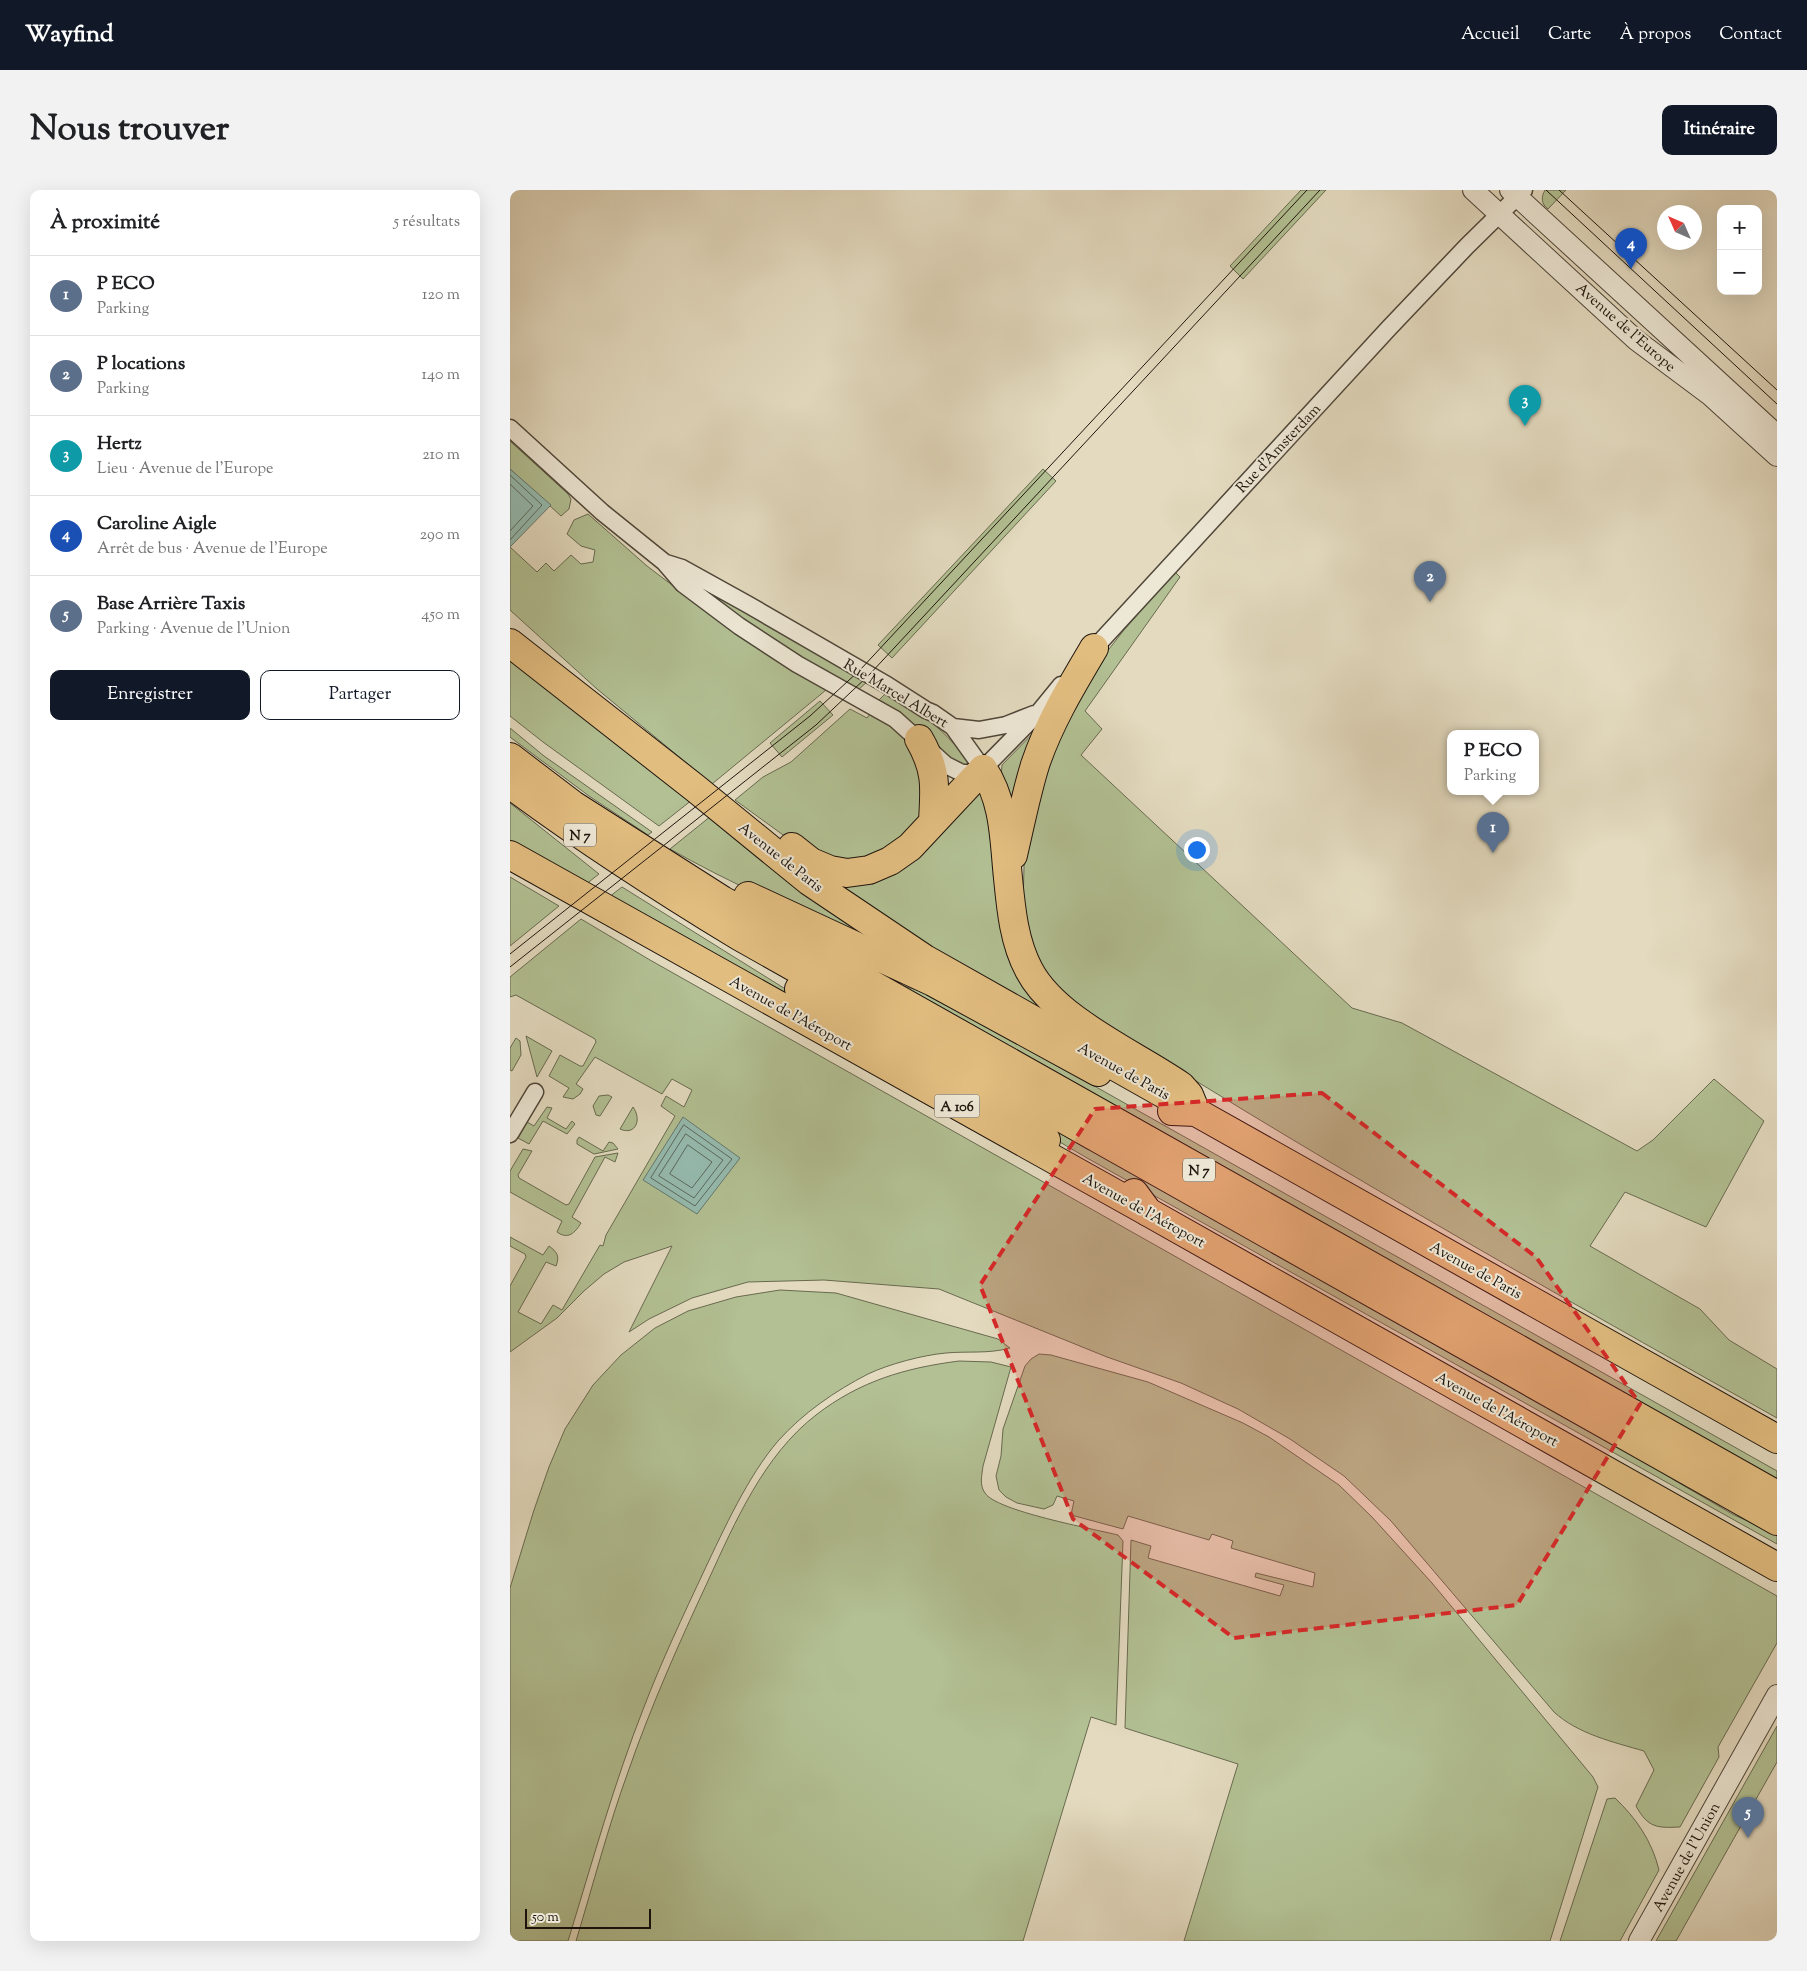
<!DOCTYPE html>
<html lang="fr">
<meta charset="utf-8">
<style>
:root{--surface:#fff;--page:#f2f2f2;--text:#202124;--muted:#757577;--line:#e0e0e0;--accent:#111827}
body{margin:0;font-family:"Sorts Mill Goudy",serif;background:var(--page);color:var(--text)}
.controls{position:absolute;right:15px;top:15px;display:grid;overflow:hidden;border-radius:10px;box-shadow:0 5px 20px #0002}
.controls button{width:45px;height:45px;display:grid;place-items:center;padding:0;border:0;border-bottom:1px solid var(--line);background:var(--surface);color:var(--text);font:25px sans-serif}
.compass{position:absolute;left:1147px;top:15px;width:45px;height:45px;border-radius:50%;background:var(--surface);box-shadow:0 5px 20px #0002;rotate:315deg}
.scale{position:absolute;left:15px;bottom:12px;width:126px;box-sizing:border-box;padding-left:5px;border:2px solid #1e140c;border-top:0;font-size:14px;line-height:18px;white-space:nowrap;color:#1e140c;-webkit-text-stroke:4px #ede7d5;paint-order:stroke}
.you{position:absolute;left:686px;top:659px;width:18px;height:18px;margin:-12px;border:4px solid #fff;border-radius:50%;background:#1a73e8;box-shadow:0 0 0 8px #1a73e833}
.badge{display:grid;place-items:center;width:32px;height:32px;border-radius:50%;background:var(--accent);color:#fff;font-size:16px;font-weight:700}
.pin{position:absolute;translate:-50% -41px;filter:drop-shadow(0 1px 2px #0008)}
.pin::after{content:'';position:absolute;top:26px;width:18px;height:15px;background:inherit;clip-path:polygon(0 0,100% 0,50% 100%)}
.popup{position:absolute;left:937px;top:540px;width:92px;height:65px;box-sizing:border-box;display:grid;place-content:center;border-radius:10px;background:var(--surface);filter:drop-shadow(0 1px 4px #0005);font-size:16px;white-space:nowrap;color:var(--muted)}
.popup b{font-size:19px;color:var(--text)}
.popup::after{content:'';position:absolute;left:50%;top:100%;margin-left:-10px;border:10px solid transparent;border-top-color:var(--surface)}
.list{margin:0;padding:0;list-style:none}
h2{display:flex;justify-content:space-between;align-items:center;height:65px;margin:0;padding:0 20px;font-size:21px}
h2 small{font-size:16px;font-weight:400;color:var(--muted)}
.list li{display:grid;grid-template-columns:32px 1fr auto;gap:15px;align-items:center;box-sizing:border-box;height:80px;padding:0 20px;border-top:1px solid var(--line)}
.list b{display:block;font-size:19px;white-space:nowrap}
.list p{margin:0;font-size:16px;white-space:nowrap;color:var(--muted)}
.list em{font-size:16px;font-style:normal;color:var(--muted)}
.actions{display:flex;gap:10px;padding:15px 20px}
.actions a{flex:1;padding:11px 0;border:1px solid var(--accent);border-radius:10px;text-align:center;font-size:18px;color:var(--accent)}
.actions .main{background:var(--accent);color:#fff}
.map{position:relative;flex:none;width:1267px;height:1751px;overflow:hidden;border-radius:10px}
header{display:flex;align-items:center;gap:30px;box-sizing:border-box;height:70px;padding:0 25px;background:var(--accent);color:#fff}
header strong{font-size:24px}
nav{display:flex;gap:28px;margin-inline-start:auto;font-size:18px}
.intro{display:flex;align-items:center;justify-content:space-between;box-sizing:border-box;height:120px;padding:0 30px}
h1{margin:0;font-size:35px}
.button{padding:12px 22px;border-radius:10px;background:var(--accent);color:#fff;font-size:18px;font-weight:700}
main{display:flex;gap:30px;padding:0 30px}
aside{flex:1;background:var(--surface);border-radius:10px;box-shadow:0 5px 20px #0002}
.map>svg:first-child{display:block}
.green{fill:#b2c093;stroke:#686a50}
.water{fill:#95bbaf;stroke:#65786e}
.lines{fill:none;stroke-linecap:round;stroke-linejoin:round}
.shore{stroke:#5a685e;stroke-width:1}
.minor-casing{stroke:#4f4639;stroke-width:19}
.tertiary-casing{stroke:#4f4639;stroke-width:22}
.trunk-casing{stroke:#1e140c;stroke-width:30}
.motorway-casing{stroke:#1e140c;stroke-width:30}
.minor{stroke:#ede7d5;stroke-width:16}
.tertiary{stroke:#ede7d5;stroke-width:20}
.trunk{stroke:#e2bd80;stroke-width:28}
.motorway{stroke:#e2bd80;stroke-width:28}
.tram{stroke:#1e140c;stroke-width:1}
.marked{fill:#d62828;fill-opacity:0.2;stroke:#d62828;stroke-width:4;stroke-dasharray:10 6;stroke-linejoin:round}
.labels{text-anchor:middle;stroke-width:4;stroke-linejoin:round;paint-order:stroke}
.shield{fill:#ede7d5;stroke:#5c5348;stroke-width:1}
.shield-label{font-size:14px;font-weight:bold;fill:#1e140c}
.street-label{font-size:15px;fill:#1e140c;stroke:#ede7d5}
</style>
<header>
<strong>Wayfind</strong>
<nav><a>Accueil</a><a>Carte</a><a>À propos</a><a>Contact</a></nav>
</header>
<div class="intro"><h1>Nous trouver</h1><a class="button">Itinéraire</a></div>
<main>
<aside>
<h2>À proximité<small>5 résultats</small></h2>
<ul class="list">
<li><span class="badge" style="background:#5c6f8a">1</span><div><b>P ECO</b><p>Parking</p></div><em>120 m</em></li>
<li><span class="badge" style="background:#5c6f8a">2</span><div><b>P locations</b><p>Parking</p></div><em>140 m</em></li>
<li><span class="badge" style="background:#0f9aa8">3</span><div><b>Hertz</b><p>Lieu · Avenue de l'Europe</p></div><em>210 m</em></li>
<li><span class="badge" style="background:#1a4fb4">4</span><div><b>Caroline Aigle</b><p>Arrêt de bus · Avenue de l'Europe</p></div><em>290 m</em></li>
<li><span class="badge" style="background:#5c6f8a">5</span><div><b>Base Arrière Taxis</b><p>Parking · Avenue de l'Union</p></div><em>450 m</em></li>
</ul>
<div class="actions"><a class="main">Enregistrer</a><a>Partager</a></div>
</aside>
<div class="map">
<svg width="1267" height="1751" viewBox="0 0 1267 1751">
<rect width="100%" height="100%" fill="#e3dabf"/>
<filter id="stains"><feTurbulence type="fractalNoise" baseFrequency=".004" numOctaves="4"/><feColorMatrix values="0 0 0 0 .2 0 0 0 0 .09 0 0 0 0 .02 0 0 0 .5 -.17"/></filter>
<radialGradient id="worn" r=".72"><stop offset=".6" stop-color="#630" stop-opacity="0"/><stop offset="1" stop-color="#630" stop-opacity=".3"/></radialGradient>
<!-- green -->
<path class="green" d="M791,0H816L733,89L720,76Z
M1035,0H1056L1038,19C1031,14 1031,7 1035,0Z
M0,251L58,304L61,309L59,319L51,326L0,279Z
M533,279L546,291L382,468L368,455Z
M78,324L137,376L220,439L316,500L202,594L87,499L0,420V357L27,382L36,373L44,381L61,365L71,374L83,372L85,360L71,356L57,344L64,330Z
M665,382L670,387L575,521L592,539L571,565L842,818L892,833L1127,961L1143,950L1204,889L1254,931L1196,1037L1115,1002L1080,1056L1190,1119L1219,1150L1267,1179V1228C1028,1094 789,959 559,811L533,781L521,757L513,717L515,638L541,551L573,492L614,440Z
M190,397L359,490L347,501L254,446Z
M0,462L182,610L149,636L33,552L0,526Z
M377,502C411,523 436,540 460,574L459,576H450L366,513Z
M310,511L323,525L272,567L260,553Z
M340,519L357,528L362,521L403,551L417,624L377,669L328,674L280,650L225,610L253,587L281,572Z
M534,532L505,625L491,588L492,575Z
M0,538L34,566L142,642L138,645L79,606L0,547Z
M469,596L541,819L535,826L431,767L306,680L333,689Z
M0,613L89,684L75,695L0,652Z
M201,626L344,735L339,745C278,718 218,692 160,659Z
M0,687L49,716L0,756Z
M112,697L285,805L316,831L99,707Z
M71,729L140,770L1267,1406V1453L1208,1557L1209,1567L1170,1637C1147,1638 1138,1638 1126,1616L1144,1580L1134,1561C1103,1552 1068,1544 1044,1522L881,1331L834,1286L780,1249L728,1219L671,1193L597,1167L429,1099L314,1090L238,1092L182,1108L139,1129L119,1142L162,1056L114,1072L94,1084L74,1101L47,1128L0,1162V1096L16,1067L15,1064L0,1056V1047L33,1065L39,1056C47,1062 50,1066 46,1076L36,1072L8,1122L31,1134L43,1115L52,1120L90,1055L93,1056L96,1045L165,926L151,916L156,906L174,917L182,900L162,889L152,904L85,867L66,894L73,899L70,904L63,909L53,907L59,898L39,886L50,865L70,876H73L86,852L85,849L6,805L0,807V787Z
M367,772L391,795L423,805L1267,1281V1289L1030,1161L797,1027L749,996L424,813L361,784Z
M16,846L42,861L27,887Z
M6,848L10,851L11,865L2,881L0,880V858Z
M395,861L537,936L577,959L631,981L1080,1234L1164,1290L1224,1325L1267,1344V1354L577,968Z
M98,905L102,907L90,926L86,925L83,916L89,906Z
M37,917L42,918L37,928L56,939L62,931L65,934L57,944L33,931L19,954L8,948L17,932L24,936Z
M123,917C132,929 126,946 110,939Z
M69,947L93,961L99,952L103,953L108,959L84,964L67,954V950Z
M13,959L22,961L8,985L9,988L56,1015L59,1014L85,967L108,963L105,972L95,967L62,1027L71,1033C65,1043 58,1050 47,1042L52,1031L0,1002V981Z
M270,1100L326,1103L488,1149L500,1158C479,1164 457,1161 436,1163C413,1165 379,1174 358,1184C325,1201 293,1223 268,1251C238,1286 214,1339 194,1381C173,1426 152,1470 134,1517C104,1593 82,1673 58,1751H0V1398L24,1320L39,1277L55,1239L83,1195L111,1165L145,1138L178,1121L226,1107Z
M529,1164L541,1165L638,1192L733,1233L759,1247L829,1295L862,1327L922,1393L1083,1587L1088,1597L1040,1751H674L728,1574L615,1538L621,1350L641,1356L638,1368L770,1406L774,1395L745,1387L746,1383L803,1397L805,1383L721,1358L723,1351L702,1344L699,1350L618,1326L613,1339L561,1325L564,1311L547,1306L543,1315L534,1319L507,1313L496,1307L489,1300L486,1286L491,1266L493,1239L515,1176L521,1169Z
M449,1171L481,1172L501,1177L473,1276C472,1285 469,1295 475,1303C486,1321 584,1339 608,1345L613,1351L606,1535L581,1527L513,1751H66C83,1695 98,1637 118,1582C141,1516 169,1453 198,1391C225,1332 254,1265 306,1225C350,1191 395,1178 449,1171Z
M1267,1536V1572L1166,1751H1146Z
M1105,1608C1126,1628 1142,1651 1149,1680L1110,1751H1050L1097,1609Z"/>
<!-- water -->
<path class="water" d="M0,279L41,315L0,357Z
M173,927L230,968L187,1024L133,990Z"/>
<g class="lines">
<!-- shore -->
<path class="shore" d="M0,285L32,315L0,350
M0,294L23,316L0,341
M174,935L222,969L185,1016L141,988Z
M176,944L213,970L184,1008L149,986Z
M178,955L202,972L182,998L160,984Z"/>
<!-- minor casing -->
<g class="minor-casing">
<path id="minor" d="M0,238L92,322L154,372L173,394L229,436L287,474L385,529L436,575L452,583H458L473,579L529,522L551,495
M156,373L172,378L237,414L377,495L416,520L423,523L443,537L473,579
M579,464L879,138L957,56L1014,0
M443,537L469,540L496,535L524,524
M0,944L25,902"/>
</g>
<!-- tertiary casing -->
<g class="tertiary-casing">
<path id="tertiary" d="M963,0L1126,150L1201,206L1267,266
M1000,0L1267,245
M1129,1751L1267,1505"/>
</g>
<!-- trunk casing -->
<g class="trunk-casing">
<path id="trunk" d="M0,567L63,615L212,710L1267,1305
M473,579C495,612 494,650 498,688C501,719 504,752 519,780C545,830 625,864 671,896L679,905L686,922
M0,594C74,649 150,698 229,746L1267,1331
M503,665C510,635 516,604 525,575C539,533 562,495 584,458
M238,706L423,792L588,882
M289,799L438,893L536,950
M662,921L686,922L1267,1249
M624,1003L638,1022L1267,1377"/>
</g>
<!-- motorway casing -->
<g class="motorway-casing">
<path id="motorway" d="M0,453L185,598L299,691L415,769L686,922
M409,549C427,580 425,597 423,631
M282,657L301,672L320,680L337,683L359,680L380,671L400,657L473,579
M0,665L638,1022"/>
</g>
<!-- minor -->
<use href="#minor" class="minor"/>
<!-- tertiary -->
<use href="#tertiary" class="tertiary"/>
<!-- trunk -->
<use href="#trunk" class="trunk"/>
<!-- motorway -->
<use href="#motorway" class="motorway"/>
<!-- tram -->
<path class="tram" d="M1036,0L1267,214
M1049,0L1267,200
M0,764L300,526L350,480L797,0
M0,777L306,535L359,485L810,0"/>
</g>
<!-- marked area -->
<path class="marked" d="M812,903L1026,1067L1130,1214L1007,1415L724,1448L563,1329L470,1095L585,919Z"/>
<g class="labels">
<!-- shield labels -->
<g class="shield">
<rect x="54" y="633.5" width="32" height="23" rx="4"/>
<rect x="424.5" y="904.5" width="45" height="23" rx="4"/>
<rect x="673" y="968.5" width="32" height="23" rx="4"/>
</g>
<g class="shield-label">
<text x="70" y="650">N 7</text>
<text x="447" y="921">A 106</text>
<text x="689" y="985">N 7</text>
</g>
<!-- street labels -->
<g class="street-label">
<text transform="translate(1116 137) rotate(41)" y="5">Avenue de l'Europe</text>
<text transform="translate(768 258) rotate(-47)" y="5">Rue d'Amsterdam</text>
<text transform="translate(386 503) rotate(31)" y="5">Rue Marcel Albert</text>
<text transform="translate(271 667) rotate(38)" y="5">Avenue de Paris</text>
<text transform="translate(281 823) rotate(29)" y="5">Avenue de l'Aéroport</text>
<text transform="translate(614 881) rotate(29)" y="5">Avenue de Paris</text>
<text transform="translate(634 1020) rotate(29)" y="5">Avenue de l'Aéroport</text>
<text transform="translate(966 1080) rotate(29)" y="5">Avenue de Paris</text>
<text transform="translate(987 1219) rotate(29)" y="5">Avenue de l'Aéroport</text>
<text transform="translate(1176 1667) rotate(-61)" y="5">Avenue de l'Union</text>
</g>
</g>
<rect width="100%" height="100%" filter="url(#stains)"/>
<rect width="100%" height="100%" fill="url(#worn)"/>
</svg>
<div class="controls">
<button>+</button>
<button>−</button>
</div>
<svg class="compass" viewBox="-18 -18 36 36"><path d="M0-13l5 13h-10z" fill="#e53935"/><path d="M0 13l5-13h-10z" fill="#757577"/></svg>
<div class="scale">50 m</div>
<div class="you"></div>
<div class="pin badge" style="left:983px;top:663px;background:#5c6f8a">1</div>
<div class="popup"><b>P ECO</b>Parking</div>
<div class="pin badge" style="left:920px;top:412px;background:#5c6f8a">2</div>
<div class="pin badge" style="left:1015px;top:236px;background:#0f9aa8">3</div>
<div class="pin badge" style="left:1121px;top:79px;background:#1a4fb4">4</div>
<div class="pin badge" style="left:1238px;top:1648px;background:#5c6f8a">5</div>
</div>
</main>
